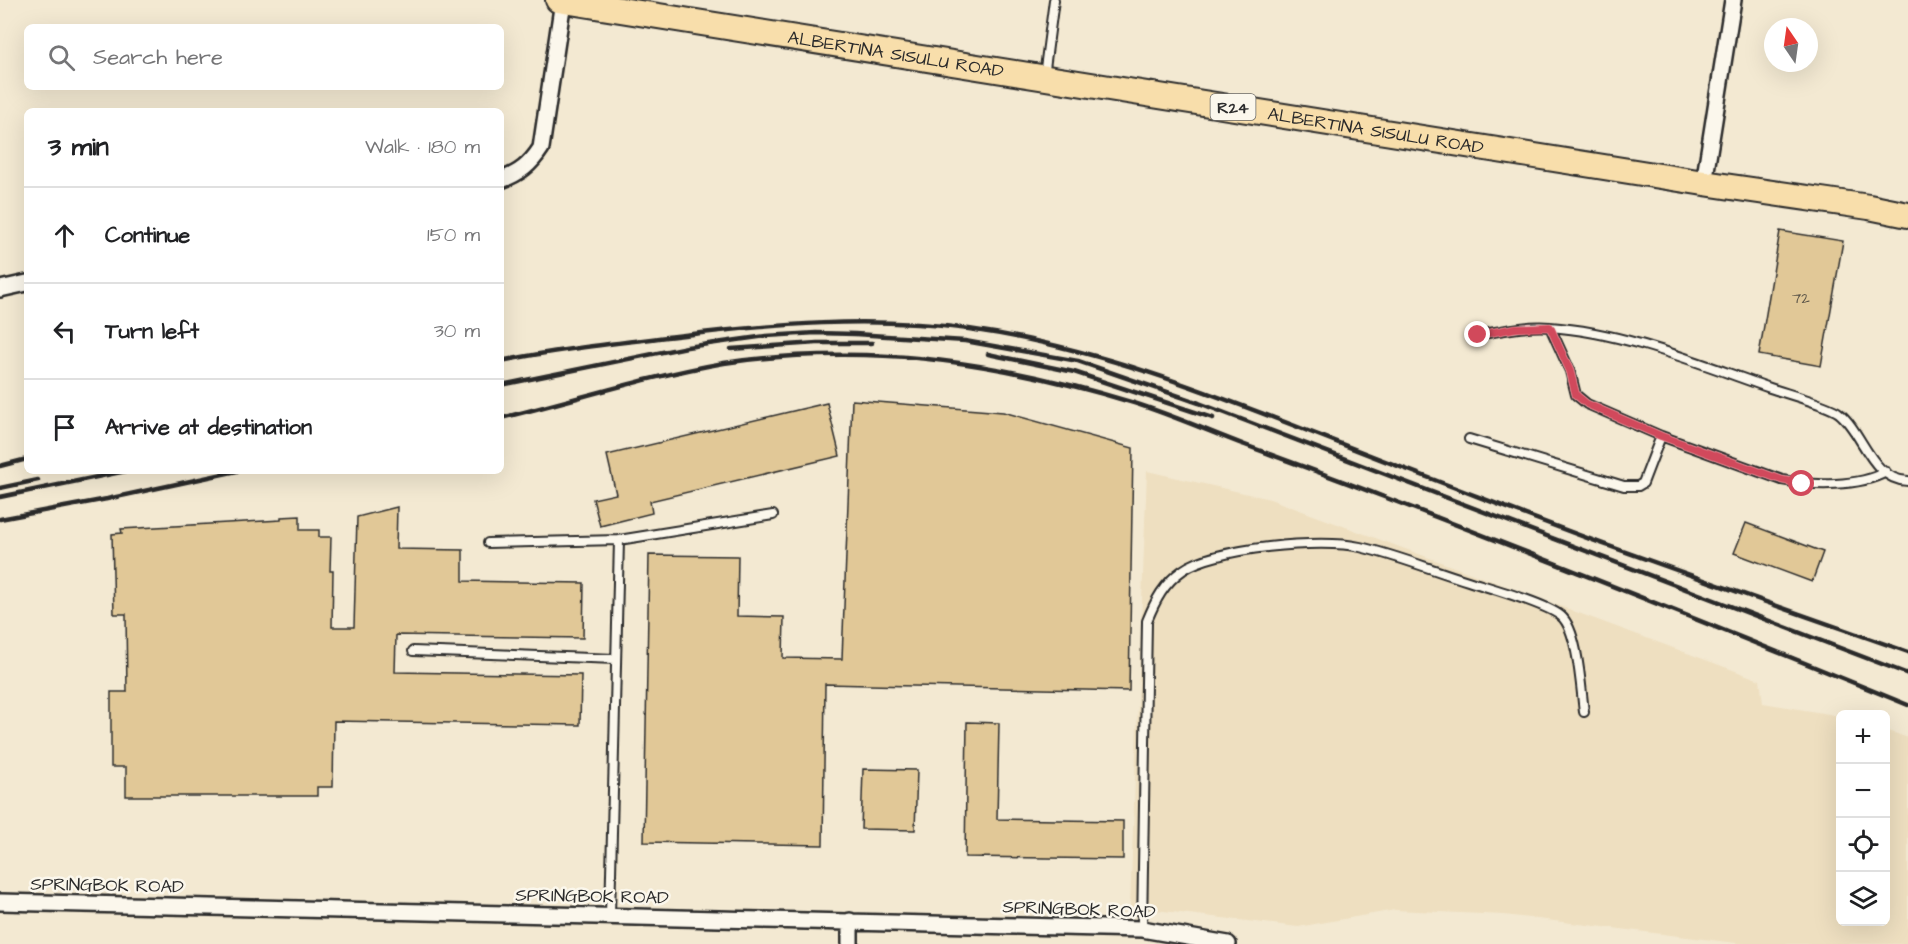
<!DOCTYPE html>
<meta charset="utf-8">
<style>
:root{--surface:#fff;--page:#f2f2f2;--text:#202124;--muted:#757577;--line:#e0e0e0}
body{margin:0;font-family:"Architects Daughter",sans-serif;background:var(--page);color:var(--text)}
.controls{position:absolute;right:18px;bottom:18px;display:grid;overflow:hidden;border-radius:9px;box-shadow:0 6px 24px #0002}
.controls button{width:54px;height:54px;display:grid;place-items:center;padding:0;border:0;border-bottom:2px solid var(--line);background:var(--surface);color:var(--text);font:30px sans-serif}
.compass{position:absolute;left:1764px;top:18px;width:54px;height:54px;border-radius:50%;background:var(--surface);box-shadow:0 6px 24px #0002;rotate:347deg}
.stop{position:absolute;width:18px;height:18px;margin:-14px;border:4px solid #d1495b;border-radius:50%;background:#fff}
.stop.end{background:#d1495b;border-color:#fff;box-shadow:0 2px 6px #0008}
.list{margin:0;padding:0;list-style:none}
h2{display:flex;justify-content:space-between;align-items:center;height:78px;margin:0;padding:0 24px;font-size:26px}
h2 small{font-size:20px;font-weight:400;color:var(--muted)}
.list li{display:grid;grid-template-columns:39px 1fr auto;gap:18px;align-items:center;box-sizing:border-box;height:96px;padding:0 24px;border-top:2px solid var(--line)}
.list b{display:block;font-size:22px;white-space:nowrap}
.list em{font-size:20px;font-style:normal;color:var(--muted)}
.icon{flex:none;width:33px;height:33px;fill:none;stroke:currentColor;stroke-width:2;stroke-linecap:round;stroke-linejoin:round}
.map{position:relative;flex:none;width:1908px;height:944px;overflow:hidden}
.search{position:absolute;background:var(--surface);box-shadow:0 6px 24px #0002;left:24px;top:24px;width:480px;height:66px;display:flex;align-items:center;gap:15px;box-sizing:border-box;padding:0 21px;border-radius:9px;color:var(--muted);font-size:22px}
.panel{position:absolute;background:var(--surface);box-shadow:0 6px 24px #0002;left:24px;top:108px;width:480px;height:366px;border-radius:9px}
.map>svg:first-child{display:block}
.built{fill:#eedfc0}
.building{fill:#e1c897;stroke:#2b2b2b;stroke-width:1.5}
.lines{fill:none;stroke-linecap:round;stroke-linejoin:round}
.service-casing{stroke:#2b2b2b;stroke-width:12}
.minor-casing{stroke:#2b2b2b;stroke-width:20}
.primary-casing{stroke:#2b2b2b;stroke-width:28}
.service{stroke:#fbf7ec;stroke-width:8}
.minor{stroke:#fbf7ec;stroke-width:15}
.primary{stroke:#f8deab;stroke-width:24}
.rail{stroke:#2b2b2b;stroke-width:4.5}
.route{stroke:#d1495b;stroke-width:8}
.labels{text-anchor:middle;stroke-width:5;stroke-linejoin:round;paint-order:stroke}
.number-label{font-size:15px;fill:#585246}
.shield{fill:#fbf7ec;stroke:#696865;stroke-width:1.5}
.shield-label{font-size:16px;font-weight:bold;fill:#2b2b2b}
.street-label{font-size:18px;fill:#2b2b2b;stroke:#fbf7ec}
</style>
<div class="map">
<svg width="1908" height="944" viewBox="0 0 1908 944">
<rect width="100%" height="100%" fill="#f3e9d2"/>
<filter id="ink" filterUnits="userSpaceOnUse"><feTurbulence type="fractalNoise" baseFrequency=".0167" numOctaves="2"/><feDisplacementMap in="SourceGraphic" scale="12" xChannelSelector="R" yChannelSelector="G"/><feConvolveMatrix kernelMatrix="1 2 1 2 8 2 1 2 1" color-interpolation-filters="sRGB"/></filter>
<g filter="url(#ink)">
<!-- built -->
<path class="built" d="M1147,471L1270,499L1760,680L1763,703L1840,716V922H1886V730L1908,738V944H1745L1504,915L1395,910L1298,927L1130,907Z"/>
<!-- building -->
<path class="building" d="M1780,231L1843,241L1821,366L1759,355Z
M852,400L1003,412L1133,448L1129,691L825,684L823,845L644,842L649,555L738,556L737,616L784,617L783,658L842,659Z
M827,403L840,456L650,501L652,513L600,526L593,499L616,494L607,455Z
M397,507L396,549L463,550V581L584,583L583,638L396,635L395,672L581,675L580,725L334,721L333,787H317V796H126V767H111V692H127L126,614H114L112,534L122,533L121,529L281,520V517L300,516V530H319V537H331L330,571H333L332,627H354L357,517Z
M1746,523L1823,552L1812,582L1734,553Z
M967,722L999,723L997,819L1123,821V859L965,857Z
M863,769L917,770L915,830L861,829Z"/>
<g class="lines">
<!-- service casing -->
<g class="service-casing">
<path id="service" d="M1044,76L1054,0
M1550,327L1570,371L1576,395L1587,404L1661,436L1782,480C1812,486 1859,487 1886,472
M1477,335C1501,331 1526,325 1550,327C1624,332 1701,364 1770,388C1784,393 1829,405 1839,413C1863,432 1871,480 1908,481
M1469,439L1624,486H1638L1643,483L1661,436
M488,543L619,540L773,515
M413,651L615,659
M610,916L619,540
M1142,929L1147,621C1155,601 1164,583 1183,570C1213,548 1323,538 1360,547C1396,555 1432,570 1468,581C1490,588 1545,603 1561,616C1578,630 1581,689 1584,712"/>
</g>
<!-- minor casing -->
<g class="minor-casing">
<path id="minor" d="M501,180C520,173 530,165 541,148L563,1
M1704,183L1733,0
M0,289L27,283
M0,902L1142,929L1228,944
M850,944V921"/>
</g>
<!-- primary casing -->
<g class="primary-casing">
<g id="primary">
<path id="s1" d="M558,0L1704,183L1869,207L1908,215"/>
</g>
</g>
<!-- service -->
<use href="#service" class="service"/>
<!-- minor -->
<use href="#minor" class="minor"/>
<!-- primary -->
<use href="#primary" class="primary"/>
<!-- rail -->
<path class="rail" d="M731,349L817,343H872
M988,354L1074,372L1213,418
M501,361C559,349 617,343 676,336C774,324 871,316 969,329C1120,350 1261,414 1403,468C1472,494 1540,521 1609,546C1709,582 1808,617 1908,652
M501,385L687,347L766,336L816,333L855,334L965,341L1078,361L1199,403L1908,674
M501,418C575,400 649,376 724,363C770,356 818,354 865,355C957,357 1046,376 1134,403C1172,415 1208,431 1245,445C1291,462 1338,479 1384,497C1559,564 1734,634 1908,705
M0,466L27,459
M0,488L38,480
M0,497L126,471
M0,519L107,499L237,471"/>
</g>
</g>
<g class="lines" filter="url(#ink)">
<!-- route -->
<path class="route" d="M1478,335L1516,328L1550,327L1570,371L1576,395L1587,404L1661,436L1782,480L1802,484"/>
</g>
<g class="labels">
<!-- number labels -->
<g class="number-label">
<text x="1801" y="303">72</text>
</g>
<!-- shield labels -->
<rect class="shield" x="1210.5" y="94" width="45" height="26" rx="4.5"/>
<g class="shield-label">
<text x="1233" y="113">R24</text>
</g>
<!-- street labels -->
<g class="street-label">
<text dy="6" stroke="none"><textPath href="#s1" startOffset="342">ALBERTINA SISULU ROAD</textPath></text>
<text dy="6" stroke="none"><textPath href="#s1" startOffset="828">ALBERTINA SISULU ROAD</textPath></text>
<text transform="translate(107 885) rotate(1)" y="6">SPRINGBOK ROAD</text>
<text transform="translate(592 896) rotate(1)" y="6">SPRINGBOK ROAD</text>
<text transform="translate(1079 909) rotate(2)" y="6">SPRINGBOK ROAD</text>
</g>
</g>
</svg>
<div class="controls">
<button>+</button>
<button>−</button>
<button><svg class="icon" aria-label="locate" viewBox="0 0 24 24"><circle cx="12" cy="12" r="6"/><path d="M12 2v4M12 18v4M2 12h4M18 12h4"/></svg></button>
<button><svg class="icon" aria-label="layers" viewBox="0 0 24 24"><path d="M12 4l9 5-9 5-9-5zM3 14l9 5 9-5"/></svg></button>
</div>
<svg class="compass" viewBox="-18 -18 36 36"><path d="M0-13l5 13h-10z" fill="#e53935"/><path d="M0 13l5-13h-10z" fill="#757577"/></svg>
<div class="stop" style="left:1802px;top:484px"></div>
<div class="stop end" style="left:1478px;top:335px"></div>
<div class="search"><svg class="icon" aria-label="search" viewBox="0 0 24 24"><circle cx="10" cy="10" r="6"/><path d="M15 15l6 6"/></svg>Search here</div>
<section class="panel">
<h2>3 min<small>Walk · 180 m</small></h2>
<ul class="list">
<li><svg class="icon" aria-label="ahead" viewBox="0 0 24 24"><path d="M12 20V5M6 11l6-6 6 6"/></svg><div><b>Continue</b></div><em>150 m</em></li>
<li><svg class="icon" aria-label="left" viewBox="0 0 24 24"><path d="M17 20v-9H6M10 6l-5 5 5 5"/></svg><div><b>Turn left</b></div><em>30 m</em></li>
<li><svg class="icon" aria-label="arrive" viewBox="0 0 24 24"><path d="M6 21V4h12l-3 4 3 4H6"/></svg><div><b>Arrive at destination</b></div></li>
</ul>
</section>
</div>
